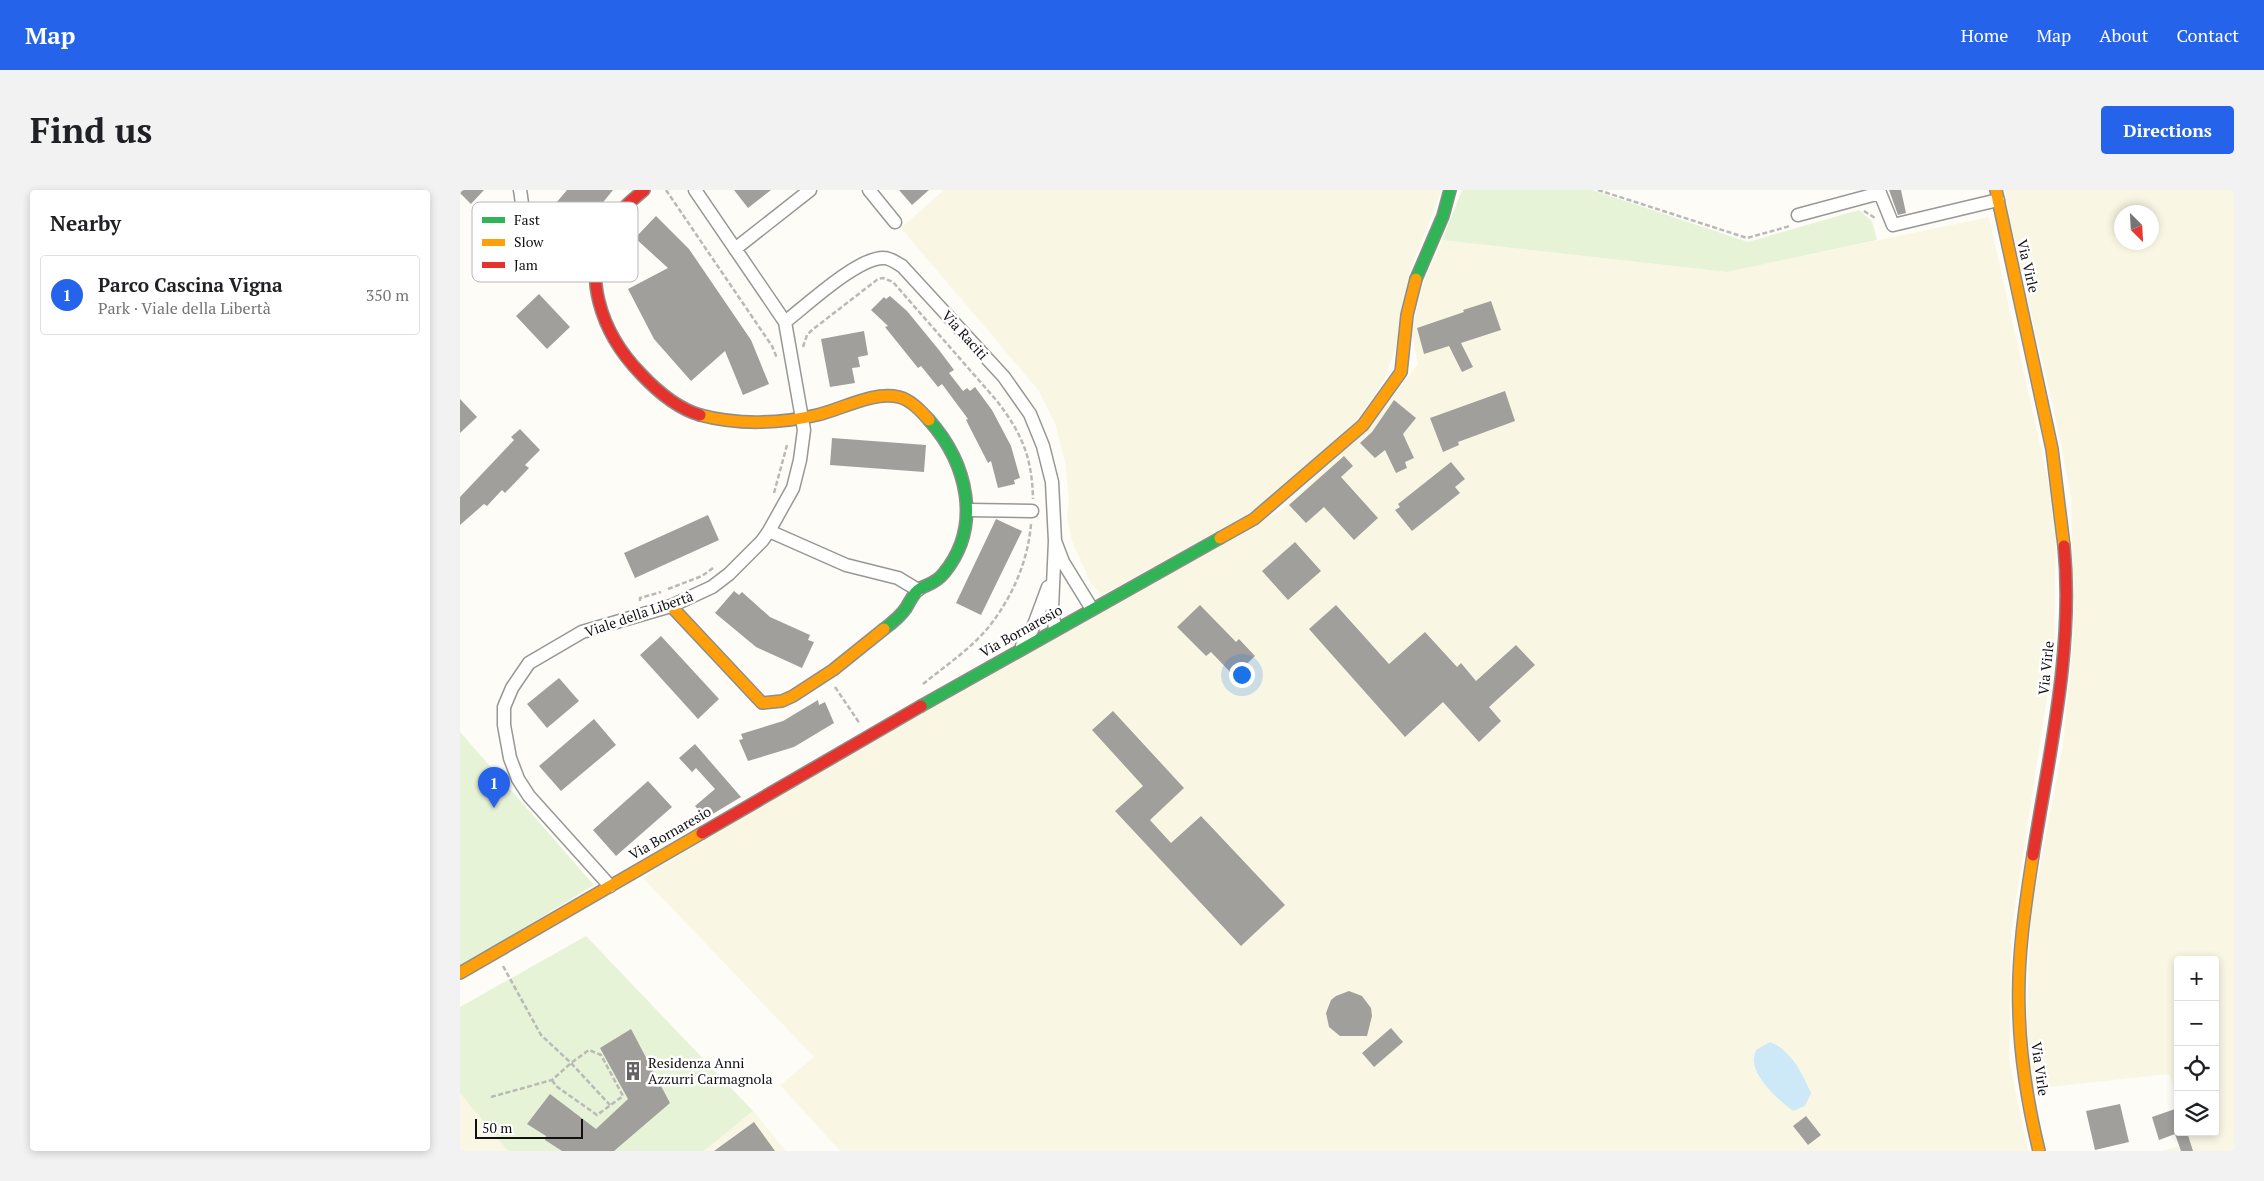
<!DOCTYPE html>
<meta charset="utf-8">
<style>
:root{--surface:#fff;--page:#f2f2f2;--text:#202124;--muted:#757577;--line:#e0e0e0;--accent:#2563eb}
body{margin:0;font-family:"PT Serif",serif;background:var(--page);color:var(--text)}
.controls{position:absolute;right:15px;bottom:15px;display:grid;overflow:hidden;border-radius:5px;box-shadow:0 2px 8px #0003}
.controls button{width:45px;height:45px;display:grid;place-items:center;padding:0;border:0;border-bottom:1px solid var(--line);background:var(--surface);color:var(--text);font:25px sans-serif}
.compass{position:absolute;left:1654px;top:15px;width:45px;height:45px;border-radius:50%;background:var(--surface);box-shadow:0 2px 8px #0003;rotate:156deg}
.scale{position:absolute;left:15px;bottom:12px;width:108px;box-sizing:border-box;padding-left:5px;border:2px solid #111;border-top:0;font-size:14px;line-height:18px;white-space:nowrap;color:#111;-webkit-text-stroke:4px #fff;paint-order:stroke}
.you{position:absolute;left:781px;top:484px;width:18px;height:18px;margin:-12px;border:4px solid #fff;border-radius:50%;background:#1a73e8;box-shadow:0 0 0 8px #1a73e833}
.badge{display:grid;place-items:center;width:32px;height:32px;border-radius:50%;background:var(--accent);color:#fff;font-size:16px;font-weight:700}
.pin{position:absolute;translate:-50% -41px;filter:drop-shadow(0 1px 2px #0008)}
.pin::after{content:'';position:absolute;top:26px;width:18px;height:15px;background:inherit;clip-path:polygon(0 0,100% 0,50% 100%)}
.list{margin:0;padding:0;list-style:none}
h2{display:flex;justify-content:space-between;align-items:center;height:65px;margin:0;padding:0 20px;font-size:21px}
h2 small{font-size:16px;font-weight:400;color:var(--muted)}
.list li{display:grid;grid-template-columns:32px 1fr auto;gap:15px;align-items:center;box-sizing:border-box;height:80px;margin:0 10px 10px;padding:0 10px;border:1px solid var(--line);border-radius:5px}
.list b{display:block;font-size:19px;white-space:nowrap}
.list p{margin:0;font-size:16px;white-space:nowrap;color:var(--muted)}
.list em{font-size:16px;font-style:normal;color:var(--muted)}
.icon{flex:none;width:28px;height:28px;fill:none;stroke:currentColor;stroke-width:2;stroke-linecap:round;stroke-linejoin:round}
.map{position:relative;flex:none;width:1774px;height:961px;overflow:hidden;border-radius:5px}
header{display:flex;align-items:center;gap:30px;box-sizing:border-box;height:70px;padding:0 25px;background:var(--accent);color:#fff}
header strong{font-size:24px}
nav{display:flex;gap:28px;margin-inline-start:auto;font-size:18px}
.intro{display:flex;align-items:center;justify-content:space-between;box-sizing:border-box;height:120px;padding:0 30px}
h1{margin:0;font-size:35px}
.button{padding:12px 22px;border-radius:5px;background:var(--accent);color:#fff;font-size:18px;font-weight:700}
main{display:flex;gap:30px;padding:0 30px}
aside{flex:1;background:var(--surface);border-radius:5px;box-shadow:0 2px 8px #0003}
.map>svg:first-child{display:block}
.farmland{fill:#f9f7e4;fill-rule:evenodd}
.green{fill:#e7f3d7}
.water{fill:#cde8f7}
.building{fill:#a19f9c}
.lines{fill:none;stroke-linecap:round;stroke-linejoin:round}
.street-casing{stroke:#979795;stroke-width:15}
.fast-casing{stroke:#8e8d8b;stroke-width:14}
.slow-casing{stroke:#8e8d8b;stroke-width:14}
.jam-casing{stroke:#8e8d8b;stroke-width:14}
.path{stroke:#b9b9b8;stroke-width:2.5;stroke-dasharray:5 2.5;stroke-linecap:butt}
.street{stroke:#fffffe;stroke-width:12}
.fast{stroke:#30b455;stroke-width:11}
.slow{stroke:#ff9f0a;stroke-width:11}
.jam{stroke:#e5322d;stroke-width:11}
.labels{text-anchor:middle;stroke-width:5;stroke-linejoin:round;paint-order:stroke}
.street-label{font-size:14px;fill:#111;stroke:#fff}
.poi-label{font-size:14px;fill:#111;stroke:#fff;text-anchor:start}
.key{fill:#fff;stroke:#b8b8b8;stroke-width:1}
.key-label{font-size:14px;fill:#111}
</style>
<header>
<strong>Map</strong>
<nav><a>Home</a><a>Map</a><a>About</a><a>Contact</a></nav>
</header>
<div class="intro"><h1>Find us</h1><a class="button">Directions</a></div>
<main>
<aside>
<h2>Nearby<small></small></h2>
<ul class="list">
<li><span class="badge">1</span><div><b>Parco Cascina Vigna</b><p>Park · Viale della Libertà</p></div><em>350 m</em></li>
</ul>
</aside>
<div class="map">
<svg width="1774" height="961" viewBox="0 0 1774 961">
<rect width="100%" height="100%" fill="#fdfcf7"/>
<!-- farmland -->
<path class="farmland" d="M484,0H982L952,75L936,156L925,188L897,231L792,322L642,405L631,394L612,351L607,329L609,310L605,272L595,233L579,201L441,38Z
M1545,0H1774V961H1702L1731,953L1728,942H1755V770H1718V909L1709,884L1572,899L1566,850L1571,723L1603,555L1614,438L1611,306L1596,230L1549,27ZM1662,22H1692V52H1662Z
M1529,27L1591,304L1596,344L1594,462L1551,742L1549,870L1568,961H380L320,895L354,867L183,688L301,615L820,321L911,235L958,174L951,141L963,94L982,50L1267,82Z
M0,903L48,961H0Z
M293,921L326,961H244Z"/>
<!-- green -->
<path class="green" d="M1002,0H1132L1288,52L1399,20L1412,31L1417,50L1267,82L982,50Z
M0,542L134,695L0,777Z
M126,746L293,921L244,961H48L0,903V817Z"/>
<!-- water -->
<path class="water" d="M1310,852C1331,860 1342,883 1351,903L1345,916L1333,921C1320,911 1295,889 1294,872C1293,868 1295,863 1296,860Z"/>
<!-- building -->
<path class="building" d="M0,0H24L11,14L0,3Z
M107,0H153L118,43L94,24L100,16L96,13Z
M274,0H311L288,18Z
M439,0H469L452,15Z
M1429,0H1441L1446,23L1438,25Z
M196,26L229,59L291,150L309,194L283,205L265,161L231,191L194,149L168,99L208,78L175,48Z
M79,104L110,137L87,159L56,126Z
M430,106L447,121L479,160L494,180L489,183L503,201L507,198L510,201L515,197L532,220L551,256L560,288L554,290L555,294L538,298L531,271L528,273L506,230L508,229L482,194L478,197L461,176L458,178L425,137L428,136L411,120L424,107L426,109Z
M1031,111L1041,140L1001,153L1013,177L1002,182L989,156L964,164L957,138L1004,122L1003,120Z
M404,141L408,165L398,167L400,177L392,178L395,193L370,197L361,149Z
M1045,201L1055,231L998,252L999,255L983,262L970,228Z
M0,209L17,227L0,243Z
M934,210L956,228L943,244L954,268L945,272L947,278L936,283L925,260L915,268L900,253L912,242Z
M60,239L80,260L65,275L69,278L45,303L42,300L27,316L24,314L0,335V307L54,250L51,247Z
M372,248L466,255L464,282L370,275Z
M884,266L893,276L881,287L918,328L894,350L864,317L846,333L829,315Z
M991,272L1005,289L995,297L1000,303L952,341L935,320L940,317L938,314Z
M248,325L259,350L175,388L164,363Z
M536,329L562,341L521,425L496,413Z
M835,352L861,381L828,410L802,381Z
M274,401L279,405L282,402L310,427L350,445L348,450L354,452L342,478L296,457L255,423Z
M740,415L776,452L779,449L795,466L774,486L751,462L746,466L717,437Z
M876,415L929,474L965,442L997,477L1001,473L1016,491L1056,455L1075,475L1029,517L1041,531L1019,552L983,512L945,547L849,439Z
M201,446L259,509L238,529L180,465Z
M99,488L119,511L87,538L67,514Z
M358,510L359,515L365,512L374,533L334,557L288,571L279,550L283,549L281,544L323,531Z
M653,521L724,598L690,630L711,653L741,626L825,715L781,756L655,621L683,596L632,540Z
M134,529L156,555L101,601L79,576Z
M235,554L281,607L246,628L235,616L255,599L236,578L232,582L219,568Z
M188,591L212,617L156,666L133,640Z
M889,801L902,806L911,818L912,826L907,846H880L869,837L866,823L871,810L876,806Z
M931,838L943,852L914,877L902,863Z
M171,839L210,913L154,961H102L85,950L86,946L67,934L90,904L136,939L168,909L140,858Z
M1660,914L1669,952L1635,960L1626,921Z
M1718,918V942H1727L1733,961H1721L1715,944L1699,950L1692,927Z
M1346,926L1361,945L1348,955L1333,936Z
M294,932L315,961H254Z"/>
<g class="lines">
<!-- street casing -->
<g class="street-casing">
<path id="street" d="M60,0C62,10 62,22 66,31C74,50 97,68 117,71C123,72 130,70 136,69
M409,0L435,32
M1338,25L1420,3L1433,35L1538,10
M275,59L350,0
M325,132C347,115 398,67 424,68C430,68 437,73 442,76L544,187L570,224L583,256L592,292L595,351
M508,320L572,321
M309,341L386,375L438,388L458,400
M595,439L592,418L595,351L603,372L632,419
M562,456L572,440L588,397
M150,696L69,606L58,589L50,568L44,535V517L52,498L69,473L122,442L211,416L252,397L269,384L302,351L309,341L333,298L340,270L344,240L325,132L235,0"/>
</g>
<!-- fast casing -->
<g class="fast-casing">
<path id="fast" d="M956,89L983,26L990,0
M424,439C432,433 440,427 446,418C449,413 452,407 456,402C463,394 474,396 484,383C523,335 507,273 469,230
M461,516L760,348"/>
</g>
<!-- slow casing -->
<g class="slow-casing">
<path id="slow" d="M1536,0L1592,259L1604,356
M240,225C277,235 319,234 357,225C383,219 412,201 439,207C451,210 461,221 469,230
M760,348L794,329L903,235L941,182L947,125L956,89
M211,416L302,513L322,511L333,506L373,480L424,439
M1573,665C1565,716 1557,769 1559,821C1560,869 1568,915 1579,961
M0,783L242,643"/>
</g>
<!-- jam casing -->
<g class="jam-casing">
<path id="jam" d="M184,0C172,10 160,20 152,32C117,82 143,145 181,184C197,201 216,218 240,225
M242,643L461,516
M1573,665C1589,564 1614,459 1604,356"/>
</g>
<!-- path -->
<path class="path" d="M206,0L312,156L317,168
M1138,0L1287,48L1330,36
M1404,21L1415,28
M343,157L347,145L352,140L418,89L423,88L433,92L537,211C562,244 572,267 573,309
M314,303L327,255
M208,399L242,386L253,378
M180,411V408L201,402
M463,494C484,477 509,460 527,439C551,410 568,372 571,334
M375,497L400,534
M43,776L81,845L111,873L150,915
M31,907L92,890L111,873L129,860L141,865L163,906L137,925L96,896L92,890"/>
<!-- street -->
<use href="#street" class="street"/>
<!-- fast -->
<use href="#fast" class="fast"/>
<!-- slow -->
<use href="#slow" class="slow"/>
<!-- jam -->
<use href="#jam" class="jam"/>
</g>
<!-- icons -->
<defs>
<g id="building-bare" transform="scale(1.5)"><path d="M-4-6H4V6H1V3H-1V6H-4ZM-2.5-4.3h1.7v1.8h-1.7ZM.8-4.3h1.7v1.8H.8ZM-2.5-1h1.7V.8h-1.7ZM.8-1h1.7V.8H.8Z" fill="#646362" stroke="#fff" stroke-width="2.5" paint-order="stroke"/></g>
</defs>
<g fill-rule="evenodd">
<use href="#building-bare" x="173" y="881"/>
</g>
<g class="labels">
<!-- street labels -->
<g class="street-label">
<text transform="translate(1568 76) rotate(77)" y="5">Via Virle</text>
<text transform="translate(505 145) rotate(48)" y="5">Via Raciti</text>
<text transform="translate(179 424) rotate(-19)" y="5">Viale della Libertà</text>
<text transform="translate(561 441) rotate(-29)" y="5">Via Bornaresio</text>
<text transform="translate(1586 478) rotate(-84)" y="5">Via Virle</text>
<text transform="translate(210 643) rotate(-30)" y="5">Via Bornaresio</text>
<text transform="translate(1580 879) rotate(82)" y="5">Via Virle</text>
</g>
<!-- poi labels -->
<g class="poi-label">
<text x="188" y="878">Residenza Anni<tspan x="188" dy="16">Azzurri Carmagnola</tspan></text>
</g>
</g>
<!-- legend -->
<rect x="12" y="12" width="166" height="80" rx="8" class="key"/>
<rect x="22" y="27" width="23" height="6" fill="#30b455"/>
<rect x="22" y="49" width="23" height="7" fill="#ff9f0a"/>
<rect x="22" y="72" width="23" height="6" fill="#e5322d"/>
<g class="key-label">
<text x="54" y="35">Fast</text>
<text x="54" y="57">Slow</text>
<text x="54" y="80">Jam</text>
</g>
</svg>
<div class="controls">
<button>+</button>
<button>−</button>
<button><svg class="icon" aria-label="locate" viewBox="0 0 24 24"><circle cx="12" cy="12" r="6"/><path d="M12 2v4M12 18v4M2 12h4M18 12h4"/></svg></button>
<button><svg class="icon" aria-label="layers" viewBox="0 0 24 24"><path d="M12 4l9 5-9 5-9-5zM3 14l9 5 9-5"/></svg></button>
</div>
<svg class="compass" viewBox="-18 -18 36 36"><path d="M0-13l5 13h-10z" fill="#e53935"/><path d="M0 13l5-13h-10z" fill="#757577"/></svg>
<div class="scale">50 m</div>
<div class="you"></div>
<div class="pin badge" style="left:34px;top:618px">1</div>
</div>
</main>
